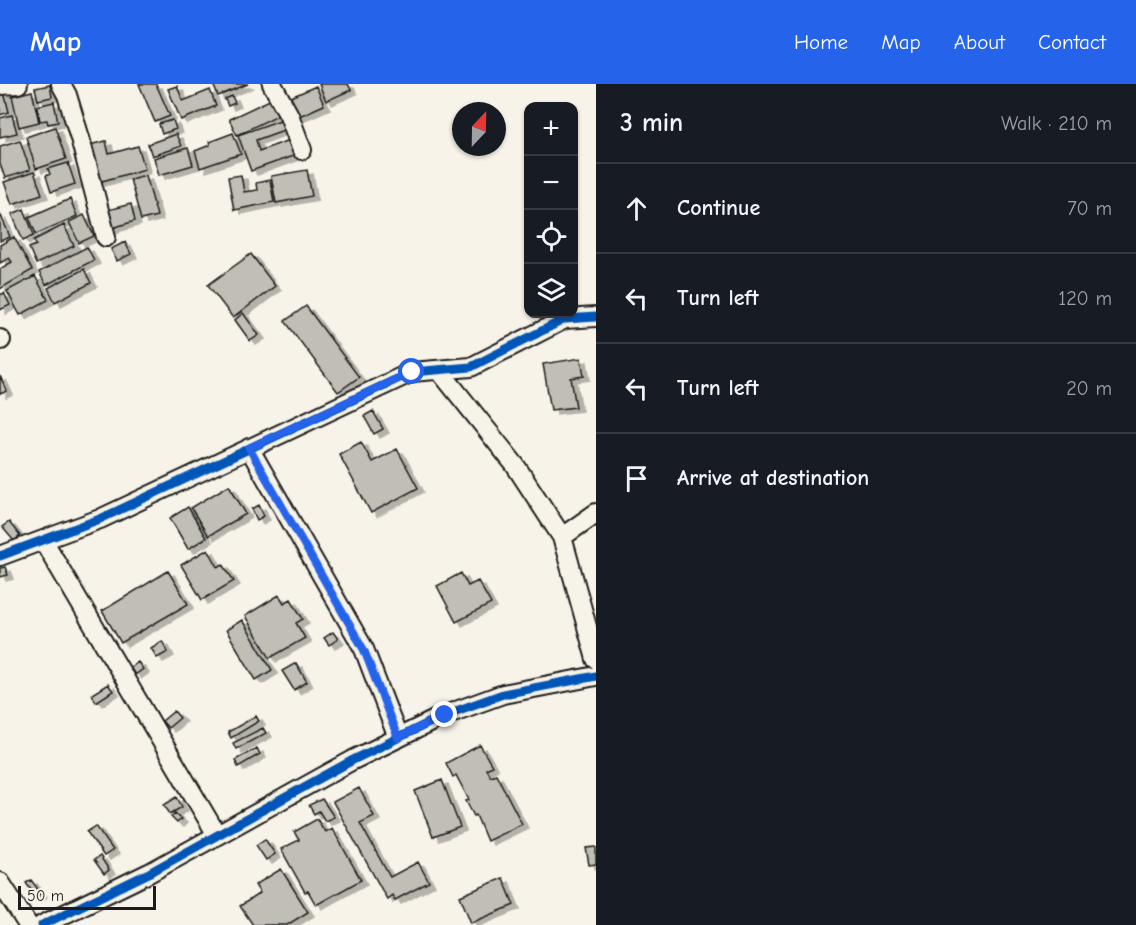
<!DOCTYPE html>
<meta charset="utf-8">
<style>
:root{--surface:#171b24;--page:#20242c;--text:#f1f3f6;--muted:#9ea1a6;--line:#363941;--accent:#2563eb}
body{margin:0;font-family:"Comic Neue",sans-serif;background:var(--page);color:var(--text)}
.controls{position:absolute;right:18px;top:18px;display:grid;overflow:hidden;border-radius:12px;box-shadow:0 2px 4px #0004}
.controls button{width:54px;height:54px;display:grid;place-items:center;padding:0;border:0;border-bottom:2px solid var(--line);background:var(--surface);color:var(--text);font:30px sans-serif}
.compass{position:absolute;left:452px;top:18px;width:54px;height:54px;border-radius:50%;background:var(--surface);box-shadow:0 2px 4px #0004;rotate:22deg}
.scale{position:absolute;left:18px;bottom:15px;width:138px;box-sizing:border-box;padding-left:6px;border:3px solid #1c1c1c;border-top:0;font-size:16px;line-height:21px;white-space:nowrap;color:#1c1c1c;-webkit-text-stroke:4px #f7f3e8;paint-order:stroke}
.stop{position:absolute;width:18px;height:18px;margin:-14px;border:4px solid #2563eb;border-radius:50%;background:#fff}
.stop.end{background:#2563eb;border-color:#fff;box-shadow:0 2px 6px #0008}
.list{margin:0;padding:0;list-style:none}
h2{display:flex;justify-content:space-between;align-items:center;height:78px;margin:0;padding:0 24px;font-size:26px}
h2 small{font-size:20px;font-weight:400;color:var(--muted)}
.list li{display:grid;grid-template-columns:39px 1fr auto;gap:18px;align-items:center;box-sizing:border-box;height:90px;padding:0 24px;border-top:2px solid var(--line)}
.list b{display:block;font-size:22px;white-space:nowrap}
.list em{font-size:20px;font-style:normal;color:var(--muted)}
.icon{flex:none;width:33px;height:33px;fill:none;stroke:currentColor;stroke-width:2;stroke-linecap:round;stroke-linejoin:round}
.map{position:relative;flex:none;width:596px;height:841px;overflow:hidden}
header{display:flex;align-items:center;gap:36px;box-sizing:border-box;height:84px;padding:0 30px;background:var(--accent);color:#fff}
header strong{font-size:28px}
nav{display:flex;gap:33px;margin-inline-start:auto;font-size:21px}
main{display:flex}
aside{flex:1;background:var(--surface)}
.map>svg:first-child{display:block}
.building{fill:#c0beb5;stroke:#1c1c1c;stroke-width:1.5;filter:url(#shadow)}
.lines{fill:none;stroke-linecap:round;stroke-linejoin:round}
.street-casing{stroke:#1c1c1c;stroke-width:22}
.street{stroke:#f7f3e8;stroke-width:18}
.cycleway-casing{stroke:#f7f3e8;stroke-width:13}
.cycleway{stroke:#0057b8;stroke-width:9}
.route{stroke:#2563eb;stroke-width:8}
</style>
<header>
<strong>Map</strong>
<nav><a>Home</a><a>Map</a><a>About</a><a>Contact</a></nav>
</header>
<main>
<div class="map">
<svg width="596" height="841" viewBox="0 0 596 841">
<defs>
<filter id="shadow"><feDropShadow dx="6" dy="4" stdDeviation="0" flood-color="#0004"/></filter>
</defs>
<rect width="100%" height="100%" fill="#f7f3e8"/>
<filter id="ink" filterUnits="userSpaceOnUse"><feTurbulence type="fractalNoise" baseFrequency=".0167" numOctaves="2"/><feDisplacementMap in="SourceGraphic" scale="12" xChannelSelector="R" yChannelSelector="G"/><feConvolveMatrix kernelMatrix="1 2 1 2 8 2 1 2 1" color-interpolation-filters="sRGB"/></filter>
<g filter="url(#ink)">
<!-- building -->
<path class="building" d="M139,0H156L170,32L155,38Z
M213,0H248L218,12Z
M319,0H348L351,6L326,17Z
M50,1L52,13L38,16L35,4Z
M177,2L183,17L210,6L216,22L181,36L168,5Z
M316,2L324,21L297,33L289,14Z
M32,7L39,38L19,43L12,12Z
M4,8L9,28L0,31V9Z
M232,12L235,19L228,22L225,15Z
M274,14L282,29L237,51L229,35Z
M54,18L58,38L48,40L47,36L40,37L37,22Z
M12,31L17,49L0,53V34Z
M289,33L292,43L256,56L259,67L295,54L301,69L251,87L238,51Z
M173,36L176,45L162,50L159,40Z
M55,43L66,75L36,85L26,53Z
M233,49L241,70L200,84L195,67L210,61L209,58Z
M176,50L181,62L152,72L148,60Z
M20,56L30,86L5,94L0,80V62Z
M106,57L109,70L138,62L145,85L95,99L85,62Z
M188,64L193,81L159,91L154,74Z
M68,79L75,100L51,108L46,92L50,90L48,85Z
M307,86L312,112L276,119L271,92Z
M34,88L42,110L12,120L4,98Z
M146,91L157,132L141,136L130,95Z
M241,91L244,108L257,106L256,99L270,96L274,118L234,126L228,93Z
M70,115L77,132L36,150L29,133Z
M131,120L135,137L109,145L104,127Z
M24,125L34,151L23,156L12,130Z
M0,129L10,153L0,157Z
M84,131L94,152L79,159L69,138Z
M64,141L74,162L36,180L29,164L36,161L34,156Z
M14,153L32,186L0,205V185L12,178L9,174L0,179V161Z
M125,158L131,170L117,177L111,165Z
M87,163L94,176L46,201L39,188Z
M251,170L275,202L233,234L208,201Z
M84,185L91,199L55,218L48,204Z
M35,192L48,216L20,231L7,207Z
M4,209L10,221L0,226V211Z
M306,222L359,293L338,308L285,237Z
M243,229L259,251L250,257L235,236Z
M581,274L584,292L571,294L576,323L551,326L543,280Z
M0,292L7,307L0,310Z
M373,327L383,345L374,350L364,332Z
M361,358L372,378L397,365L418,404L371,429L339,370Z
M229,401L246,430L208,452L191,424Z
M259,421L264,432L257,436L252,425Z
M188,423L206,454L188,465L170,434Z
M9,438L20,452L14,457L2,443Z
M208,465L218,483L223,480L234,497L202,516L181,481Z
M5,483L8,491L0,493V484Z
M168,487L188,520L121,559L102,527Z
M461,489L468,502L478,497L491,520L456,538L437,502Z
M279,511L284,519L291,515L303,535L296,539L305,554L270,574L245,532Z
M242,536L272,586L256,596L226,546Z
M333,548L338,555L329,561L324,554Z
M162,557L168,568L157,574L151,564Z
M138,578L143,585L135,591L130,583Z
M296,579L307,598L294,606L282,587Z
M108,600L113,607L96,618L92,610Z
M174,627L180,634L168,644L162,637Z
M256,632L259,637L231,654L228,648Z
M263,644L266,649L236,665L233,659Z
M480,661L492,682L486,685L490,692L496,690L522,740L487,757L476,731L474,732L466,717L469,716L456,691L453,693L446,679Z
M257,664L260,670L238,683L235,676Z
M442,696L460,743L433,753L415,707Z
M359,704L374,732L360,739L390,793L418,778L429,798L395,816L392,811L387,815L333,718Z
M177,713L182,723L170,730L164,721Z
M322,715L334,733L325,737L319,727L314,730L309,721Z
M175,729L181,735L177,739L171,733Z
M317,735L325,748L332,744L361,796L316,821L308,807L305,808L281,765L299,756L294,748Z
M96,742L113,766L104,772L87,748Z
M265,755L275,770L266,776L256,761Z
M596,763V780L589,781L586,764Z
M100,772L109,786L104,790L94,776Z
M281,785L308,828L287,841H253L240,822L260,809L255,801Z
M503,794L514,821L471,839L460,812Z
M31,796L41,809L36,813L26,799Z"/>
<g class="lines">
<!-- street casing -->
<g class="street-casing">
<path id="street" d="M61,0L67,11L80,54L106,153
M272,0L289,31L302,66
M0,1L18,0
M0,255L1,256
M439,286L515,381L562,453L596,575
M249,364L364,565L398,654
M562,453L596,429
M43,456L217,751
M0,472L100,435L412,288L471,283L565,235L596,233
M0,798L28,841
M42,841L149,789L353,676L445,631L503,610L596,592"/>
</g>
<!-- street -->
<use href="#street" class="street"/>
<!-- cycleway casing -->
<g class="cycleway-casing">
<path id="cycleway" d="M0,472L100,435L412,288L471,283L565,235L596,233
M42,841L149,789L353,676L445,631L503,610L596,592"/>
</g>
<!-- cycleway -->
<use href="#cycleway" class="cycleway"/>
</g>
</g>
<g class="lines" filter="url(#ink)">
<!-- route -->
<path class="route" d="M412,288L249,364L364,566L398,654L445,631"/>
</g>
</svg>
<div class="controls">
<button>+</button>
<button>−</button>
<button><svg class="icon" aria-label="locate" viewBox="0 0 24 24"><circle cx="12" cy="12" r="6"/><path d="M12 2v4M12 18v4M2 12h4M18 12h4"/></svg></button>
<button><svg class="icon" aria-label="layers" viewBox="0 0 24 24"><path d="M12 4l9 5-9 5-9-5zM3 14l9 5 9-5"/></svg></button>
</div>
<svg class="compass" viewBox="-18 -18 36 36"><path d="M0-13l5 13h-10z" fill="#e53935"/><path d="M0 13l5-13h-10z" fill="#9ea1a6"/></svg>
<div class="scale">50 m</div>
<div class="stop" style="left:412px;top:288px"></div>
<div class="stop end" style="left:445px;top:631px"></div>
</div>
<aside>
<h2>3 min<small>Walk · 210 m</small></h2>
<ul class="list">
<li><svg class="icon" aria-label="ahead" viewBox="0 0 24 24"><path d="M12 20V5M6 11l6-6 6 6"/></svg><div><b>Continue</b></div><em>70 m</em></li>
<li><svg class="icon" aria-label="left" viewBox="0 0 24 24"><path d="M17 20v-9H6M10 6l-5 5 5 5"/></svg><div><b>Turn left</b></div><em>120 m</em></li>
<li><svg class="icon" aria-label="left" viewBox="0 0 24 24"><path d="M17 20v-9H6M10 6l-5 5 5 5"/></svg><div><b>Turn left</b></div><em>20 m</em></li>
<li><svg class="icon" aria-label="arrive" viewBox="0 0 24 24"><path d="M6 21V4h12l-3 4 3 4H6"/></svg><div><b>Arrive at destination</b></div></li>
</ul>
</aside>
</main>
